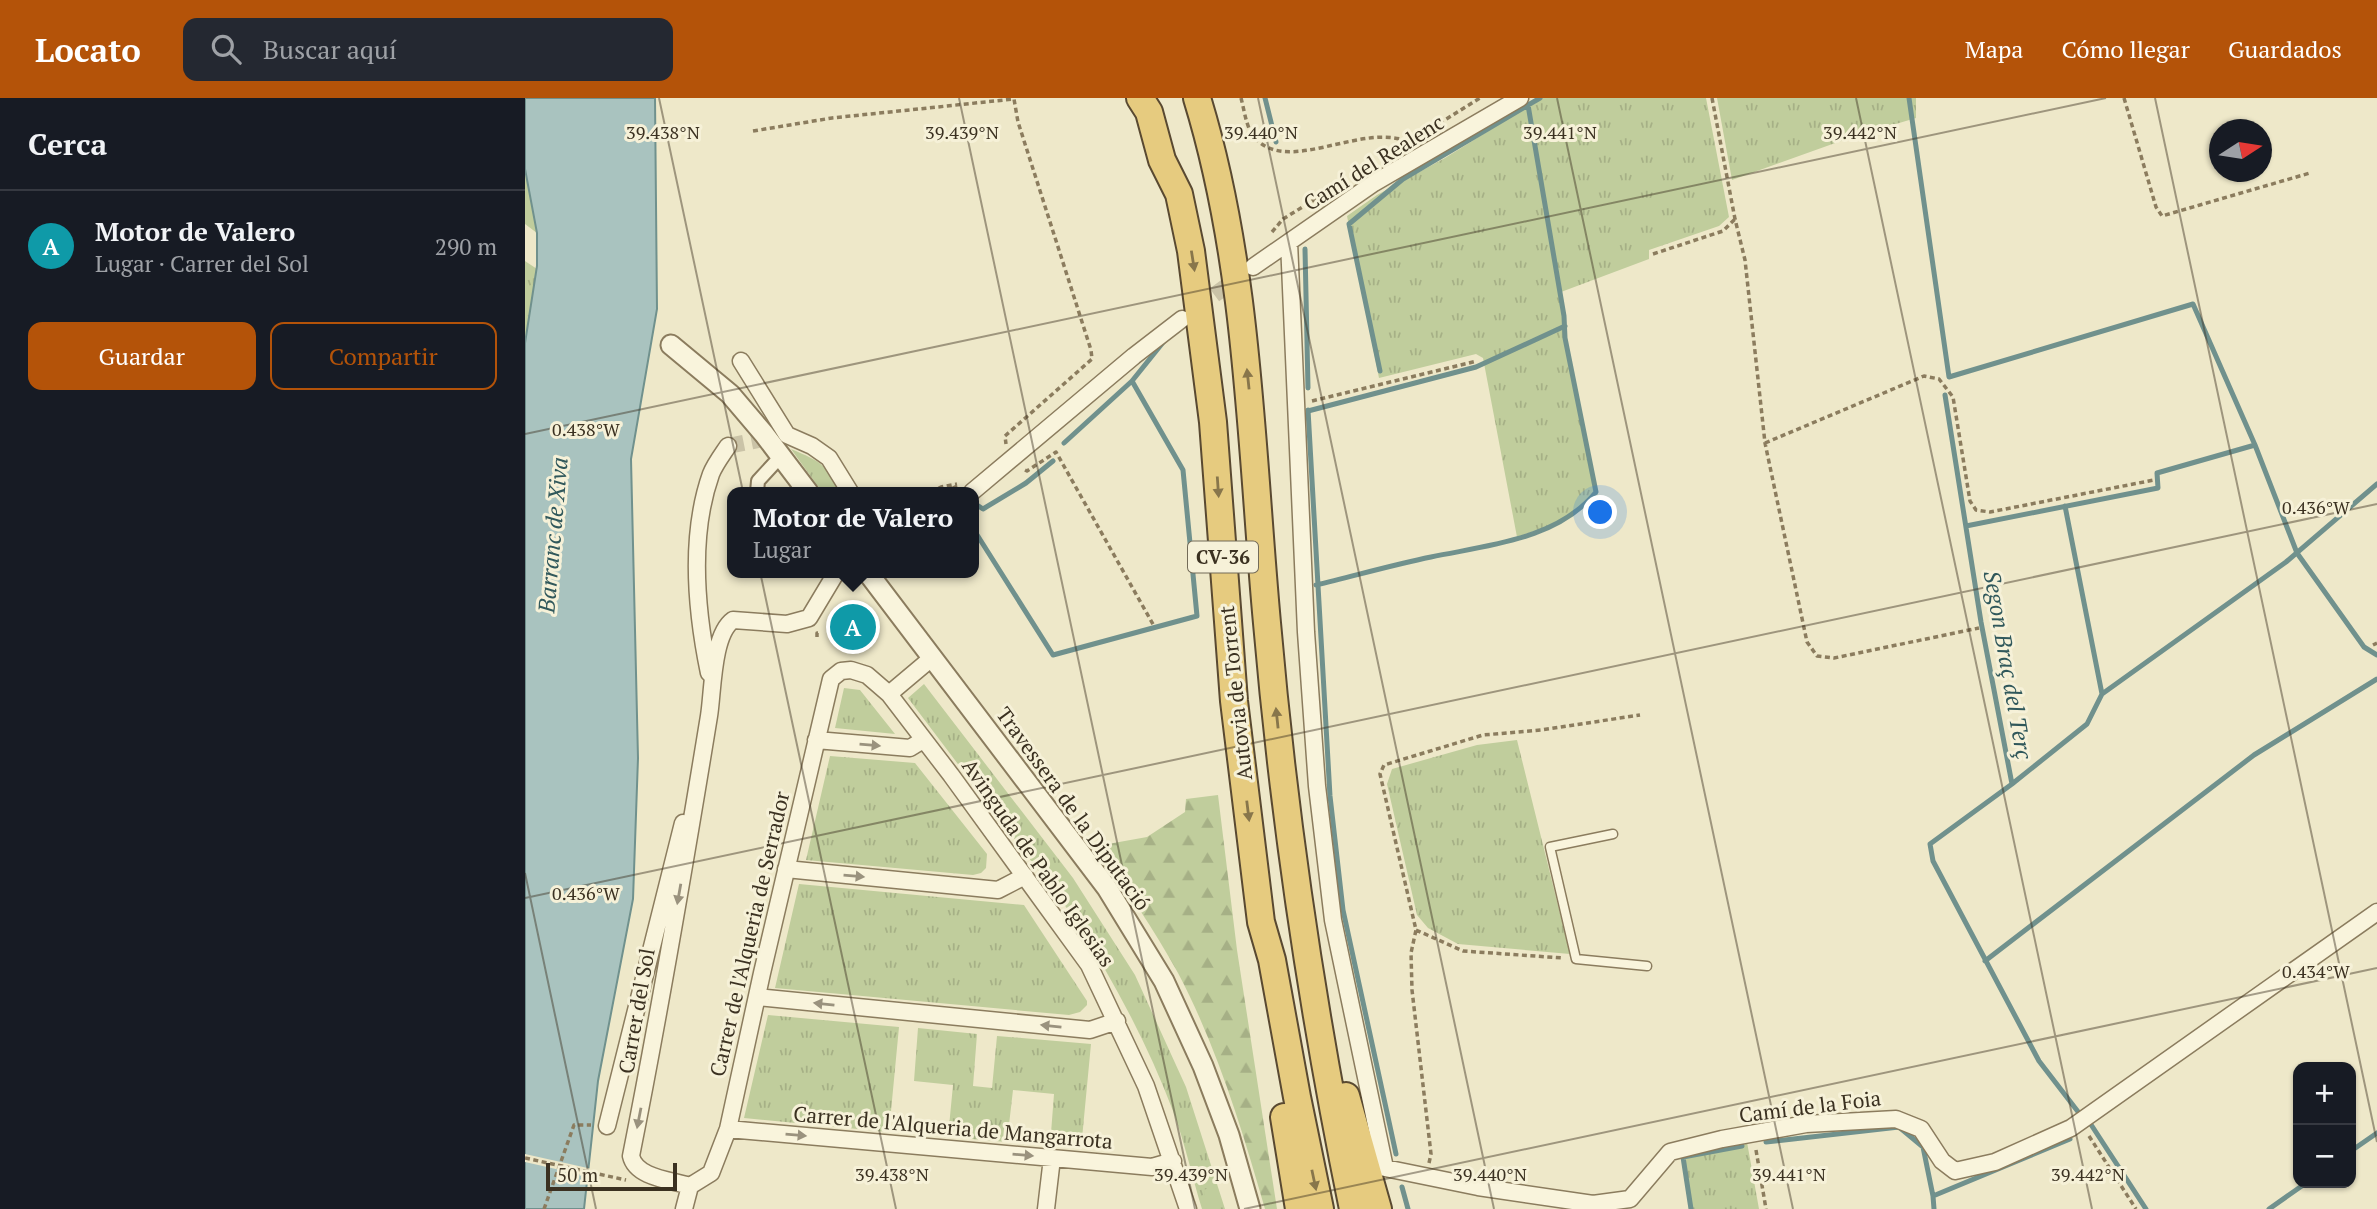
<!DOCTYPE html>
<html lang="es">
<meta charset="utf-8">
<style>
:root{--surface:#171b24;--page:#242831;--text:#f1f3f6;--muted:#9ea1a6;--line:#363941;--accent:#b45309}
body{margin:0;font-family:"PT Serif",serif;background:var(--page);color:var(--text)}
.controls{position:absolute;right:21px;bottom:21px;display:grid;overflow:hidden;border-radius:14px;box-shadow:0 2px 5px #0004}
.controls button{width:63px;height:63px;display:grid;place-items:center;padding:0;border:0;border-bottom:2px solid var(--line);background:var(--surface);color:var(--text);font:35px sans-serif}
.compass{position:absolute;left:1684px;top:21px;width:63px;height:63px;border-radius:50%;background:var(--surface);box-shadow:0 2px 5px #0004;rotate:78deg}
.scale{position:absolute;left:21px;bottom:18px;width:131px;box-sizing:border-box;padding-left:7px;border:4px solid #3b3121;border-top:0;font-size:19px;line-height:24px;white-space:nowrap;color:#3b3121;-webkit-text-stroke:5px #f6f1d8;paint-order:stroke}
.you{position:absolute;left:1076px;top:415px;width:24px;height:24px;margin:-18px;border:5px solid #fff;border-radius:50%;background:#1a73e8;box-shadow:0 0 0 10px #1a73e833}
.badge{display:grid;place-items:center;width:46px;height:46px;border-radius:50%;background:var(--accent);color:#fff;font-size:23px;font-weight:700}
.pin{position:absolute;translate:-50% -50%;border:4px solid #fff;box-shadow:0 2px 7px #0006}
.popup{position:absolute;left:202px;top:389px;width:252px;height:91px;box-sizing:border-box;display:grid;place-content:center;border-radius:14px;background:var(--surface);filter:drop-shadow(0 2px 5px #0005);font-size:23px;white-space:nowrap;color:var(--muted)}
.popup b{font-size:26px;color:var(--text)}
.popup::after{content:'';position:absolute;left:50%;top:100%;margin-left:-14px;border:14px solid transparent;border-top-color:var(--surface)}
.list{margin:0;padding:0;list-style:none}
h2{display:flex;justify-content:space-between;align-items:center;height:91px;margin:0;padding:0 28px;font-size:30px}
h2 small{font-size:23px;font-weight:400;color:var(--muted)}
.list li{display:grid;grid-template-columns:46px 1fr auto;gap:21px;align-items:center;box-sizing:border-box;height:112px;padding:0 28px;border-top:2px solid var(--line)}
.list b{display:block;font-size:26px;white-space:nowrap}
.list p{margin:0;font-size:23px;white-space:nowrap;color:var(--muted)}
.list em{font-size:23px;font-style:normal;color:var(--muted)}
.actions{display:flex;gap:14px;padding:21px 28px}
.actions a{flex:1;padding:16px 0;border:2px solid var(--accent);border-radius:14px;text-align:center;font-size:24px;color:var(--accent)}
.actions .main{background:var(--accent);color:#fff}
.icon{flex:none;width:38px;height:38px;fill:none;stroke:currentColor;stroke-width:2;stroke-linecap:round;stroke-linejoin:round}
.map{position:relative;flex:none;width:1852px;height:1111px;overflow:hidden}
header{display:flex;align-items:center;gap:42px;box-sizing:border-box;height:98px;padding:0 35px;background:var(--accent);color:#fff}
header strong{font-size:33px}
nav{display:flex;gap:38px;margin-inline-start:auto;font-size:24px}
.search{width:490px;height:63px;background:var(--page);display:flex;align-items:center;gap:18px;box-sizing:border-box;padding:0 24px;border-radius:14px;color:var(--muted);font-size:26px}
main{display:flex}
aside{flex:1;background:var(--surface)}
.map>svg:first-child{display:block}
.grass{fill:url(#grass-tufts)}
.forest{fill:url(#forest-firs)}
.park{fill:#c0cd9c}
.water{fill:#a9c3bf;stroke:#70918d;stroke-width:2}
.pier{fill:#eee8c9}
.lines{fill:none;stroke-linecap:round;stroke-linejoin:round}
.stream{stroke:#70918d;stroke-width:5}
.minor-tunnel{stroke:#cac3a7;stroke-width:16;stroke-dasharray:16 8;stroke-linecap:butt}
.service-casing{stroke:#8b7c5e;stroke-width:11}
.pedestrian-casing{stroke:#8b7c5e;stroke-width:16}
.minor-casing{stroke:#8b7c5e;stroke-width:19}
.tertiary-casing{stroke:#8b7c5e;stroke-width:23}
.trunk-casing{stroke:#594931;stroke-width:30}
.path{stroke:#8b7c5e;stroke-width:3.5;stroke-dasharray:5 3.5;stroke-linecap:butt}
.service{stroke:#f9f4dc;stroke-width:8}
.pedestrian{stroke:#f9f4dc;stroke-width:12}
.minor{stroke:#f9f4dc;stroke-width:16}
.tertiary{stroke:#f9f4dc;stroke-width:19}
.trunk{stroke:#e6cb7f;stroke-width:26}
.path-bridge{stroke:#8b7c5e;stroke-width:3.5;stroke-dasharray:5 3.5;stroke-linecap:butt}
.oneway{fill:#88764b}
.oneway2{fill:#9a927e}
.ticks{fill:none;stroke:#3b3121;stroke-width:2;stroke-opacity:0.45}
.labels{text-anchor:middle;stroke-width:6;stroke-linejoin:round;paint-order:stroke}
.shield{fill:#f6f1d8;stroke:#736b58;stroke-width:2}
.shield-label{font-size:19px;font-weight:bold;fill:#3b3121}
.street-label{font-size:21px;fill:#3b3121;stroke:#f6f1d8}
.water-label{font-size:23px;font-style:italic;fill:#30585b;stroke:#f6f1d8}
.ticks-label{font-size:18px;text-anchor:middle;fill:#3b3121;stroke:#f6f1d8;stroke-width:6;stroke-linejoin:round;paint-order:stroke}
</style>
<header>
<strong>Locato</strong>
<div class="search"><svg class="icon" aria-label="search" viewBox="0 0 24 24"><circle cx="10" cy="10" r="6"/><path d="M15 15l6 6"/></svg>Buscar aquí</div>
<nav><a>Mapa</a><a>Cómo llegar</a><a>Guardados</a></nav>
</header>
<main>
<aside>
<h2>Cerca<small></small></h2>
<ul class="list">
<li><span class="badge" style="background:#0f9aa8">A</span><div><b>Motor de Valero</b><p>Lugar · Carrer del Sol</p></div><em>290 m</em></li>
</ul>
<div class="actions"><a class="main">Guardar</a><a>Compartir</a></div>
</aside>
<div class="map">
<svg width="1852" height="1111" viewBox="0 0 1852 1111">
<defs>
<pattern id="grass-tufts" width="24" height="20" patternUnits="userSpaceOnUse" patternTransform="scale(1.75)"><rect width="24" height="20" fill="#c0cd9c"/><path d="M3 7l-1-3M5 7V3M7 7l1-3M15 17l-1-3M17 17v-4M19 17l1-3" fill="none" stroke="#a6b086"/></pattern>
<pattern id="forest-firs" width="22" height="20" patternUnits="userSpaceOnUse" patternTransform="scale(1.75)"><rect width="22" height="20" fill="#c0cd9c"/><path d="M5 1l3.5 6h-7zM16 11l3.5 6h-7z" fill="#a6b086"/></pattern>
</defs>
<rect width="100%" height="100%" fill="#eee8c9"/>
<!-- grass -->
<path class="grass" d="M1016,0H1181L1204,119L1194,128L1124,152V161L1036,194L1038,224L1073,398L1033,425L992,439L958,260L951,256L854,280L822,118L852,97L920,60Z
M1192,0H1391V20L1327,39L1207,82Z
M0,163L12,171L0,245Z
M266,351C297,364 299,365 316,394H297Z
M399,586L548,780L610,877L661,989L700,1111H677C667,1079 660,1045 648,1013C622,944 587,880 547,817L383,600Z
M319,590L335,592L370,636L310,630Z
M992,642L1045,856L933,846L903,830L892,817L862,686L867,671L952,647Z
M305,658L390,665L462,756L461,770L456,775L448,777L281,762Z
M274,786L499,807L562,903V907L555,914L544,917L250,890Z
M243,917L374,929L364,1034L219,1020Z
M393,930L452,936L448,988L467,990L472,938L566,946L556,1051L525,1048L529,996L488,992L482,1044L423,1039L428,987L389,983Z
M1222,1044L1234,1111H1167L1159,1057Z"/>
<!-- forest -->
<path class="forest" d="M693,697L712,852L752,1111H740C717,1031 692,949 653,875C629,831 600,790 572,748L622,739L660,714L661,701Z"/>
<!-- park -->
<path class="park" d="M0,71L12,135L0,126Z
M685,1089L690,1092L695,1111H682L679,1092Z"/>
<!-- water -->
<path class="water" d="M0,0H130L132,211L106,361L113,660L108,801L73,983L59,1111H0V245L12,168V135L0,71Z"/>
<!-- pier -->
<path class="pier" d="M0,1056L67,1071L66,1079L0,1064Z"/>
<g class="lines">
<!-- stream -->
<path class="stream" d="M740,0L751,44
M1384,0L1424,279L1668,206L1730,347L1772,455L1839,549L1852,557
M780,151L783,290
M855,273L824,126L878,81L1015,0
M1420,297L1456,524L1487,686L1405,746L1408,763L1514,963L1554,1015
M783,312L805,698L818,812L871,1056
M783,313L951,269L1040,228
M539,345L607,283L640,242
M449,405L458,411L501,385L528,363
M1540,408L1577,596
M1441,428L1633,390L1632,375L1730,347
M449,432L528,557L672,518L658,372L607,283
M791,487C829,478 867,467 906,459C963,447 1032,442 1071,394L1040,240L1039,218L1003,7
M1487,686L1562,626L1577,596L1761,464L1852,386
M1460,863L1729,657L1852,581
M1565,1025L1621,1111
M1241,1044L1374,1029L1398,1049L1408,1098
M1826,1053L1852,1035
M877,1089L883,1111
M1166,1111L1158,1059L1217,1048
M1409,1111L1408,1098L1545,1041
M1744,1111L1781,1085"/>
<!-- minor-tunnel -->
<path class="minor-tunnel" d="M670,211L714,179
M203,348L253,338"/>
<!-- service casing -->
<g class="service-casing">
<path id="service" d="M1088,736L1025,749L1051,861L1122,868"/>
</g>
<!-- pedestrian casing -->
<g class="pedestrian-casing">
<path id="pedestrian" d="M232,394L233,383L256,358"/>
</g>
<!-- minor casing -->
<g class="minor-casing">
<path id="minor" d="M764,144L781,534L792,688L808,822L860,1070L953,1089L1068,1106L1105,1101L1145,1054L1197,1041L1281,1026L1371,1021L1396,1031L1417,1063L1430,1073L1470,1064L1546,1030L1852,814
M728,169L849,85L995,0
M216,263L262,337L287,348L304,360L325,394
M447,394L609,258L657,221
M184,575C171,512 164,438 186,376C190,366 197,357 203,348
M364,596L408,559
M291,642L385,650L398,642
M261,771L473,792L500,778
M232,899L565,932L592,923
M82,1028L158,725
M203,1031L627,1069L648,1063
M165,1088L186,1075L203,1031L237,875L306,581L316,573L326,572L342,577L364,596L426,677L564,867L621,988L663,1111
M165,1088C146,1082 111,1080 106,1058C135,912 160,765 184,618C188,594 187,537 208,522L262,526L284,520L311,475
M159,1111L165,1088
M521,1111L527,1060"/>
</g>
<!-- tertiary casing -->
<g class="tertiary-casing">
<path id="tertiary" d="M146,247L205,296L239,336L283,394
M343,475L582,790L639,883L678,968L704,1037L725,1111"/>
</g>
<!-- trunk casing -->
<g class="trunk-casing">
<path id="trunk" d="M615,0L624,14L637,62L654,96L666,153L688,324L709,603L736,824L747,862L772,999L795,1111
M672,0C724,169 726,351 742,525C759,722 788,917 828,1111
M821,998L853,1111
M759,1019L774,1111"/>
</g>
<!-- path -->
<path class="path" d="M716,0C719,11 721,27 727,36C759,82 838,21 886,45
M1187,0L1210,121L1220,162L1240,345L1282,544L1292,558L1309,560L1454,530
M1599,0L1631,109L1637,118L1785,75
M907,30L955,0
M228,33L307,20L489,1L493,24L566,252L567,261L480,338L481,346
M747,134L758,121L820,83
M1128,156L1198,133L1210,121
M787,303L952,263
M1240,345L1399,278L1414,281L1428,299L1445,403L1451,412L1465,414L1629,382
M500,372L502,373L531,354L629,528
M406,394L416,389L432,386
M420,394L434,387
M292,539V535H295
M1848,547L1852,545
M891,832L938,853L1038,860
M1564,1038L1611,1111
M1231,1052L1241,1111
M904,1065L906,1056L887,892L886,855L891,832L855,676L859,667L958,637L1016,632L1115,617
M19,1111L49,1027H66"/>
<!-- service -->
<use href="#service" class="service"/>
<!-- pedestrian -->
<use href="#pedestrian" class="pedestrian"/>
<!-- minor -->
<use href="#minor" class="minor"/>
<!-- tertiary -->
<use href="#tertiary" class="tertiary"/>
<!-- trunk -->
<use href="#trunk" class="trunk"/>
<!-- path-bridge -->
<path class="path-bridge" d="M0,1060L101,1082"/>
</g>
<!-- one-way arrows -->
<defs><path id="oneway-solid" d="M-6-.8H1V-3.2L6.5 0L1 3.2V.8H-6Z" transform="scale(1.75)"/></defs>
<g class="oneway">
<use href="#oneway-solid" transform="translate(668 163) rotate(81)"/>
<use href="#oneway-solid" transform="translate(723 281) rotate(-96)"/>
<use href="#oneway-solid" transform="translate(693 389) rotate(86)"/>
<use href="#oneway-solid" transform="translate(752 620) rotate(-96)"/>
<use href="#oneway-solid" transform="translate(723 713) rotate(83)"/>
<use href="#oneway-solid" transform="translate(789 1082) rotate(78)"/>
</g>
<g class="oneway2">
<use href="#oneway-solid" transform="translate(345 647) rotate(5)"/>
<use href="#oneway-solid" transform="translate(329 778) rotate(5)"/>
<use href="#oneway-solid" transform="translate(154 796) rotate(100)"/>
<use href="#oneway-solid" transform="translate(299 906) rotate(-174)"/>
<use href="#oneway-solid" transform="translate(526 928) rotate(-174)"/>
<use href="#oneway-solid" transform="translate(114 1020) rotate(101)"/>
<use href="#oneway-solid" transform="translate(271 1037) rotate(5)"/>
<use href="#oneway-solid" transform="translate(498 1057) rotate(5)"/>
</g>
<!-- ticks -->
<path class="ticks" d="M134,0L371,1111M434,0L670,1111M733,0L969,1111M1032,0L1268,1111M1331,0L1567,1111M1630,0L1852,1044M0,336L1581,0M0,775L71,1111M0,800L1852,406M719,1111L1852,870"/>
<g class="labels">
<!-- shield labels -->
<rect class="shield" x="663" y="443.5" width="70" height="31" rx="5"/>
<g class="shield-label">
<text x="698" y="466">CV-36</text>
</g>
<!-- street labels -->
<g class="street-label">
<text transform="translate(849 65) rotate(-32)" y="7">Camí del Realenc</text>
<text transform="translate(711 595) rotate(-96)" y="7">Autovia de Torrent</text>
<text transform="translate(548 711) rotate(54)" y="7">Travessera de la Diputació</text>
<text transform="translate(513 765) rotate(55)" y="7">Avinguda de Pablo Iglesias</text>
<text transform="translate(225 836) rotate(-77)" y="7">Carrer de l'Alqueria de Serrador</text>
<text transform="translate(112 913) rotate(-80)" y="7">Carrer del Sol</text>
<text transform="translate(1285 1009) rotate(-7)" y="7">Camí de la Foia</text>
<text transform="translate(428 1030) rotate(5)" y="7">Carrer de l'Alqueria de Mangarrota</text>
</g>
<!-- water labels -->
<g class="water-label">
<text transform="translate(28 437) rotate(-85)" y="8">Barranc de Xiva</text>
<text transform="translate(1483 567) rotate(80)" y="8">Segon Braç del Terç</text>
</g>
</g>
<g class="ticks-label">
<text x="138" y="41">39.438°N</text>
<text x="437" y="41">39.439°N</text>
<text x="736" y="41">39.440°N</text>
<text x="1035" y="41">39.441°N</text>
<text x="1335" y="41">39.442°N</text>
<text x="61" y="338">0.438°W</text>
<text x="1791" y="416">0.436°W</text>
<text x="61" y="802">0.436°W</text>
<text x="1791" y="880">0.434°W</text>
<text x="367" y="1083">39.438°N</text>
<text x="666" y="1083">39.439°N</text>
<text x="965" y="1083">39.440°N</text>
<text x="1264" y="1083">39.441°N</text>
<text x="1563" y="1083">39.442°N</text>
</g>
</svg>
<div class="controls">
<button>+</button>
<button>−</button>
</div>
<svg class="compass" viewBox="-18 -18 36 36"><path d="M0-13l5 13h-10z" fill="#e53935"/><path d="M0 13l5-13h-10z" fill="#9ea1a6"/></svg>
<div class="scale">50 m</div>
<div class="you"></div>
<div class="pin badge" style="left:328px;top:529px;background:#0f9aa8">A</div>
<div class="popup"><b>Motor de Valero</b>Lugar</div>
</div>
</main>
